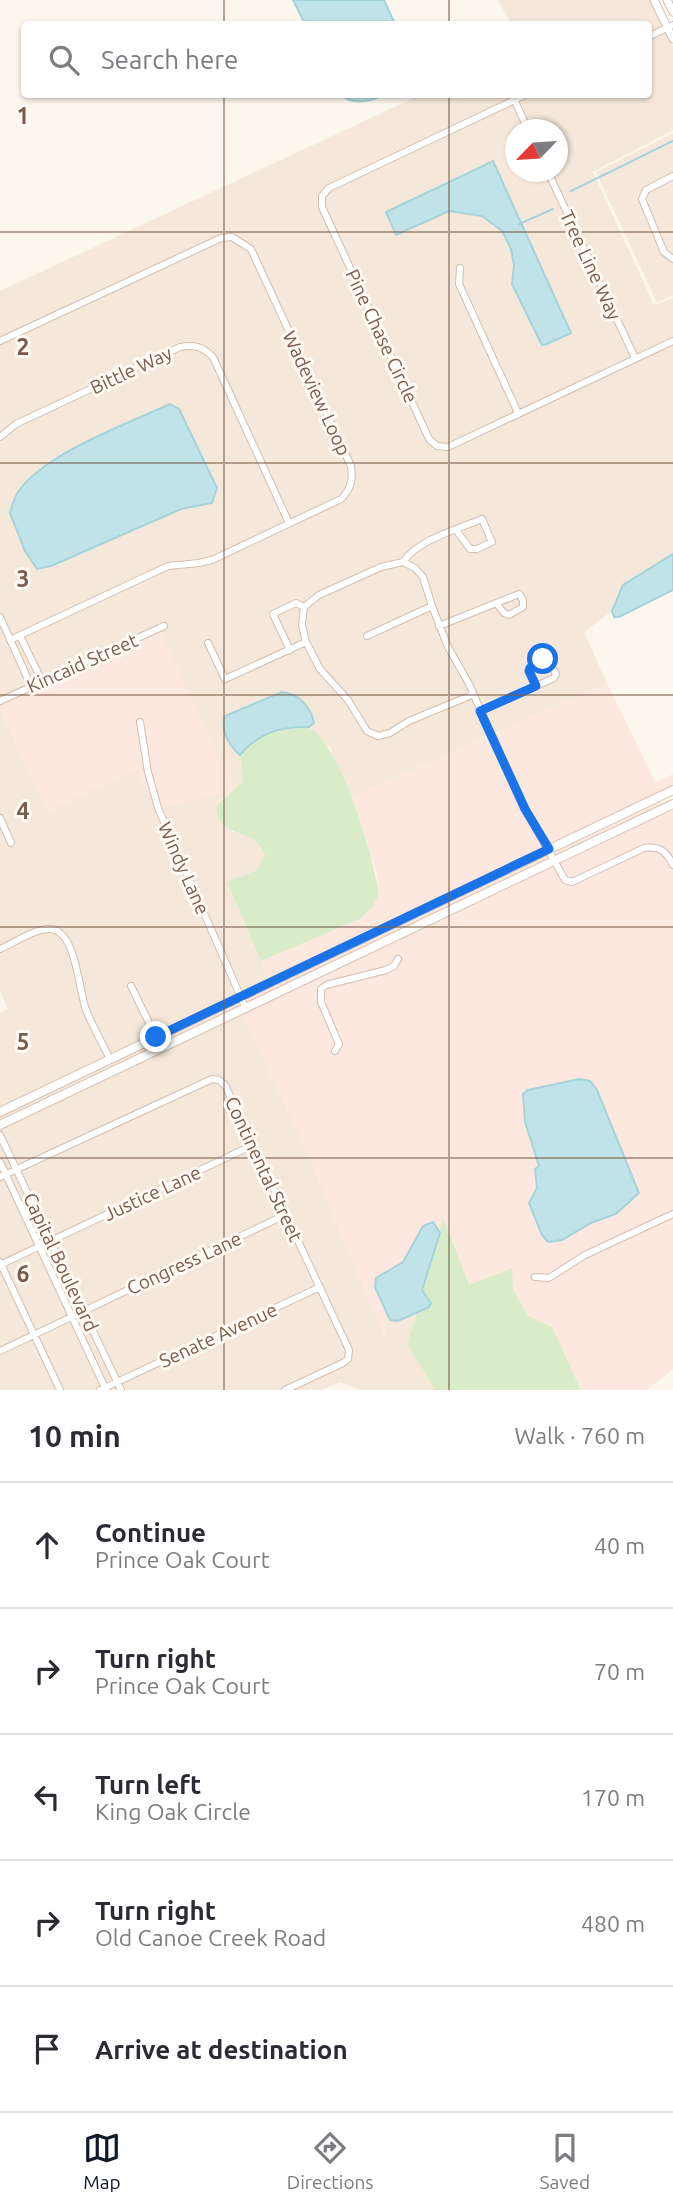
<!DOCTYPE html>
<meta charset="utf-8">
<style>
:root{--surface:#fff;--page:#f7f7f7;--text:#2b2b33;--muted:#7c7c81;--line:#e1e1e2;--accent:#111827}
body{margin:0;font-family:Ubuntu,sans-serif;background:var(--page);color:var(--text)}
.compass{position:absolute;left:505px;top:119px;width:63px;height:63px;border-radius:50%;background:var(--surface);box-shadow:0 2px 5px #0004;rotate:245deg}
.stop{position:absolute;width:21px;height:21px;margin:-16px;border:5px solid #1a73e8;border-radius:50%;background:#fff}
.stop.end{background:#1a73e8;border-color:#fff;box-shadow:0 2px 7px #0008}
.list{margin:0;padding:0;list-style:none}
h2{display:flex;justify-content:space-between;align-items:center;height:91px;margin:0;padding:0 28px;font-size:30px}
h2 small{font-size:23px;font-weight:400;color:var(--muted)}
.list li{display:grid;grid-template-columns:46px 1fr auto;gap:21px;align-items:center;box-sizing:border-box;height:126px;padding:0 28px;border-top:2px solid var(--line)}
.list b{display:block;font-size:26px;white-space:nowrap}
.list p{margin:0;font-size:23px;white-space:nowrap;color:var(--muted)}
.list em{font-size:23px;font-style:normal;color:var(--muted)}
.icon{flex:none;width:38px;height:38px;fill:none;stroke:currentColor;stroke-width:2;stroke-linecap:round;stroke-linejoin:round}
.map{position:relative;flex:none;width:673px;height:1390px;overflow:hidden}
.search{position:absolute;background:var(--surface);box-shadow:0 2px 5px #0004;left:21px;right:21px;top:21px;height:77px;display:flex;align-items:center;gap:18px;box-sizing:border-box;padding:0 24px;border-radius:7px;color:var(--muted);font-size:26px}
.sheet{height:721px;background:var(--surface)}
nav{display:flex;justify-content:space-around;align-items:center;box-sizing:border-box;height:98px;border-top:2px solid var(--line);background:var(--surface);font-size:19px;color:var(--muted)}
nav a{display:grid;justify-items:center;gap:4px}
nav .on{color:var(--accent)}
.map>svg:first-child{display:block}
.residential{fill:#f5e8da;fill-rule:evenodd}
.commercial{fill:#fde8e0;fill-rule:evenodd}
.green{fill:#d8ecc9}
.water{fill:#bfe3e8;stroke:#a5d3da;stroke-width:2}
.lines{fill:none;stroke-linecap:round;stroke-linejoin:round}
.stream{stroke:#a5d3da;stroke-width:2}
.minor-casing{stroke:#d1beb0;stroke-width:8}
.tertiary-casing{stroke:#d1beb0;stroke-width:9}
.secondary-casing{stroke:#d6c0b0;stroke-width:10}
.minor{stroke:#fff;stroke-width:6}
.tertiary{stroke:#fff;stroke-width:7}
.secondary{stroke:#fff;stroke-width:8}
.route{stroke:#1a73e8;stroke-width:9}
.grid{fill:none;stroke:#7a5c4d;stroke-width:2;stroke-opacity:0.55}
.labels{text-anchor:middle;stroke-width:6;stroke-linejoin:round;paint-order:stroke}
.street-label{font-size:19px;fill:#7a5c4d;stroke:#fffaf3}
.grid-label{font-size:23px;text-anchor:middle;font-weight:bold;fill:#7a5c4d;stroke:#fffaf3;stroke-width:6;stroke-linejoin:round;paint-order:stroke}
</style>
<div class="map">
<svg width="673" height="1390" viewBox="0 0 673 1390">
<rect width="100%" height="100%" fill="#fdf6ec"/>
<!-- residential -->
<path class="residential" d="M498,0H650L673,47V130L593,172L654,305L673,298V554L627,581L612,611L584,632L607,683L351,798L330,748L309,727L314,723L313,718L297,696L281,692L225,716L234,750L240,755L243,781L235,791L221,799L232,832L249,835L259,843L265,855L257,870L227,883L269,980L0,1109V1013L8,1009L0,991V709L47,811L136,769L235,791L0,702V291L420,95L648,94V24H511ZM516,130H558V172H516ZM493,161L542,345L512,284L514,259L502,231L482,216L449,211ZM170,404L194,508L181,509L51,566L37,569L25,551L14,528L81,446L133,419Z
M673,133V295L657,303L596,172Z
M237,1002L240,1008L0,1121V1116Z
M242,1014L299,1134L384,1335L390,1319L398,1321L417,1313L407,1344L435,1390H360L340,1382L322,1390H0V1128Z"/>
<!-- commercial -->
<path class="commercial" d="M159,629L235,791L156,808L136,769L47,811L0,709V702Z
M607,683L655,782L673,774V787L269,980L261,961L360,919L371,909L379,894L376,871L351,798Z
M660,800L663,805L240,1008L237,1002Z
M673,808V1369L647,1390H581L552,1328L528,1316L513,1289L511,1268L469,1285L443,1219L440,1233L433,1222L423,1226L403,1262L392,1268L375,1287L390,1319L384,1336L299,1134L242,1014ZM579,1079L590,1081L597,1090L639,1193L616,1214L591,1223L576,1232L548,1242L542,1235L529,1203L537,1188L539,1167L532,1146L528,1090Z"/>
<!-- green -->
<path class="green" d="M307,727C340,739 374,860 379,894L371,909L360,919L261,961L227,882L257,870L265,855C250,822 220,843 216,807C223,797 235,791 243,781L240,755C261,729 276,730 307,727Z
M443,1217L469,1285L512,1268L513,1289L528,1316L552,1327L581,1390H435L407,1344L417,1313L429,1307L428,1297L422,1290L434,1255Z"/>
<!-- water -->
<path class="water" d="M293,0H384L395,24H305Z
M341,95H385C369,101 355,106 341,95Z
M493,161L571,333L547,344L542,345L539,339L512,284L514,265L511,249L502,231L482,216L449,211L396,235L386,212Z
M170,404L179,409L217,488L212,503L181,509L51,566L37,569L25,551L10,513C12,507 14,498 18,492C45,453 127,424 170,404Z
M673,554V590L619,617H614L612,611L623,585Z
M282,692C298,693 311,707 314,723L309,727C281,726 258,733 240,755C229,746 220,730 225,716Z
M579,1079L590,1081L597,1090L639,1193L616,1214L591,1223L562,1240L548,1242L542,1235L529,1203L537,1188L535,1169L539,1166L525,1122L523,1094L528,1090Z
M433,1222L440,1233L422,1290L431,1303L429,1307L398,1321L390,1320L375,1287L376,1278L403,1262L423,1226Z"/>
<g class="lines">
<!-- stream -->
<path class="stream" d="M571,191L673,141
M519,224L553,209"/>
<!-- minor casing -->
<g class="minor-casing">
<path id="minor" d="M648,37L673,25
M527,94L329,188L322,196V207L429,439L437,446L448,447L673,341
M515,101L528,130
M548,172L635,358
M673,176L646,190L642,199L664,252L673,259
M460,268L459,284L518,413
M0,341L221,238L232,237L251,249L351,466C353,480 351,489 341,499L212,560L199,563L168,566L10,640
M0,437L16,424L180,347C194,344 203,347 213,357L289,523
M403,562C419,539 456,530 482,519L492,542L477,549H470L456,530
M0,617L31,686
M439,626L519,594L523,600V607L509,615L504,613L496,603
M20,636L42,681
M367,636L432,606
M208,643L225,679L306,642
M290,650L273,614L296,603L304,607
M472,695L409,721L390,733L378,736L367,731L348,700L320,669L306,642L302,625L304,607L319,595L381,567L403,562L415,568L423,577L432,606L448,647L468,682L525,809L565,880L572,882L644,848C660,846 666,851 673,865
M0,701L164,626
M480,711L554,678L556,674L547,659L530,668L529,671L536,686
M140,722L148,772L158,808L246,1009
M0,818L11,843
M0,949C14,943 35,928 51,929C76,931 79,991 86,1010C93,1027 102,1043 110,1059
M131,986L156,1037
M335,1051L339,1044L321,1002V989L326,985L386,970L394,966L398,959
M0,1135L121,1390
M0,1162L106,1390
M0,1177L212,1079L219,1080L225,1085L349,1350L348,1359L343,1363L285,1390
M0,1262L60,1390
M0,1265L253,1145
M535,1277L549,1278L585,1255L673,1214
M0,1351L285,1215
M100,1390L320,1287"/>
</g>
<!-- tertiary casing -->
<g class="tertiary-casing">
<path id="tertiary" d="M654,0L673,39
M667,0L673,12"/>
</g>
<!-- secondary casing -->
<g class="secondary-casing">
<path id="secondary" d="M0,1112L673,790
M0,1125L673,804"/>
</g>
<!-- minor -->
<use href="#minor" class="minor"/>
<!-- tertiary -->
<use href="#tertiary" class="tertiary"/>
<!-- secondary -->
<use href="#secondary" class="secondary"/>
</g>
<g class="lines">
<!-- route -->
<path class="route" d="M156,1037L549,849L525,809L480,711L536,686L529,671L530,668L543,659"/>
</g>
<!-- grid -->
<path class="grid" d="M224,0V24M449,0V24M224,94V1390M449,94V1390M0,232H673M0,463H673M0,695H673M0,927H673M0,1158H673"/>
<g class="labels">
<!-- street labels -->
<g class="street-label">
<text transform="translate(591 265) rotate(65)" y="7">Tree Line Way</text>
<text transform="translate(382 336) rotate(65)" y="7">Pine Chase Circle</text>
<text transform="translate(131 370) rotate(-25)" y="7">Bittle Way</text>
<text transform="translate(317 393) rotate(65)" y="7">Wadeview Loop</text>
<text transform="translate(82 663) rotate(-24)" y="7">Kincaid Street</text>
<text transform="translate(184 868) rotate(66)" y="7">Windy Lane</text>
<text transform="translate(264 1169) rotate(65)" y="7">Continental Street</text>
<text transform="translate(152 1193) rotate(-25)" y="7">Justice Lane</text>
<text transform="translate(61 1262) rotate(65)" y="7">Capital Boulevard</text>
<text transform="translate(184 1263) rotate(-25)" y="7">Congress Lane</text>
<text transform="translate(218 1335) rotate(-25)" y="7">Senate Avenue</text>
</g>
</g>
<g class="grid-label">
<text x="23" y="124">1</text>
<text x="23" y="355">2</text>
<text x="23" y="587">3</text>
<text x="23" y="819">4</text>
<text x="23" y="1050">5</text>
<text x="23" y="1282">6</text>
</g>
</svg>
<svg class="compass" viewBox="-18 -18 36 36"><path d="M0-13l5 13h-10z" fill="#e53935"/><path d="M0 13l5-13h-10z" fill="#7c7c81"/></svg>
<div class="stop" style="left:543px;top:659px"></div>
<div class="stop end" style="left:156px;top:1037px"></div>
<div class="search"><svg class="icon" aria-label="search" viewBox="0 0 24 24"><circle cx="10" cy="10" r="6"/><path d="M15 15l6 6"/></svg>Search here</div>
</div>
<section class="sheet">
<h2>10 min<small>Walk · 760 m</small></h2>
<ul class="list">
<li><svg class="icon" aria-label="ahead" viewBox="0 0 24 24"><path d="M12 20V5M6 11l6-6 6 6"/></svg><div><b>Continue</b><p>Prince Oak Court</p></div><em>40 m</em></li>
<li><svg class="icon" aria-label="right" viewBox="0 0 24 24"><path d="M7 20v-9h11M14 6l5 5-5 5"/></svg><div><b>Turn right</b><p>Prince Oak Court</p></div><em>70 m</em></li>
<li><svg class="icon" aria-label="left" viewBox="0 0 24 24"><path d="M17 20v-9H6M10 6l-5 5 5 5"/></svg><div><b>Turn left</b><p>King Oak Circle</p></div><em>170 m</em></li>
<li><svg class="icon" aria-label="right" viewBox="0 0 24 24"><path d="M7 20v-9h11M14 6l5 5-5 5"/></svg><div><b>Turn right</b><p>Old Canoe Creek Road</p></div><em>480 m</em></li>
<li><svg class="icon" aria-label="arrive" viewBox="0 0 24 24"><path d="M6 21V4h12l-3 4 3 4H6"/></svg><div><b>Arrive at destination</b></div></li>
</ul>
</section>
<nav>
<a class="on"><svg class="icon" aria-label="map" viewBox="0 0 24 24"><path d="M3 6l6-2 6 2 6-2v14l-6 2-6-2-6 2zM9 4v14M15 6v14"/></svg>Map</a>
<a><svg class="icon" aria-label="directions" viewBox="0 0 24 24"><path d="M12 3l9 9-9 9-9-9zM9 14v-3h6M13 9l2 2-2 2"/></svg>Directions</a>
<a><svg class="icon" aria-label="saved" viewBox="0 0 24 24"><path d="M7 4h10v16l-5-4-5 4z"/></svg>Saved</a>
</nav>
